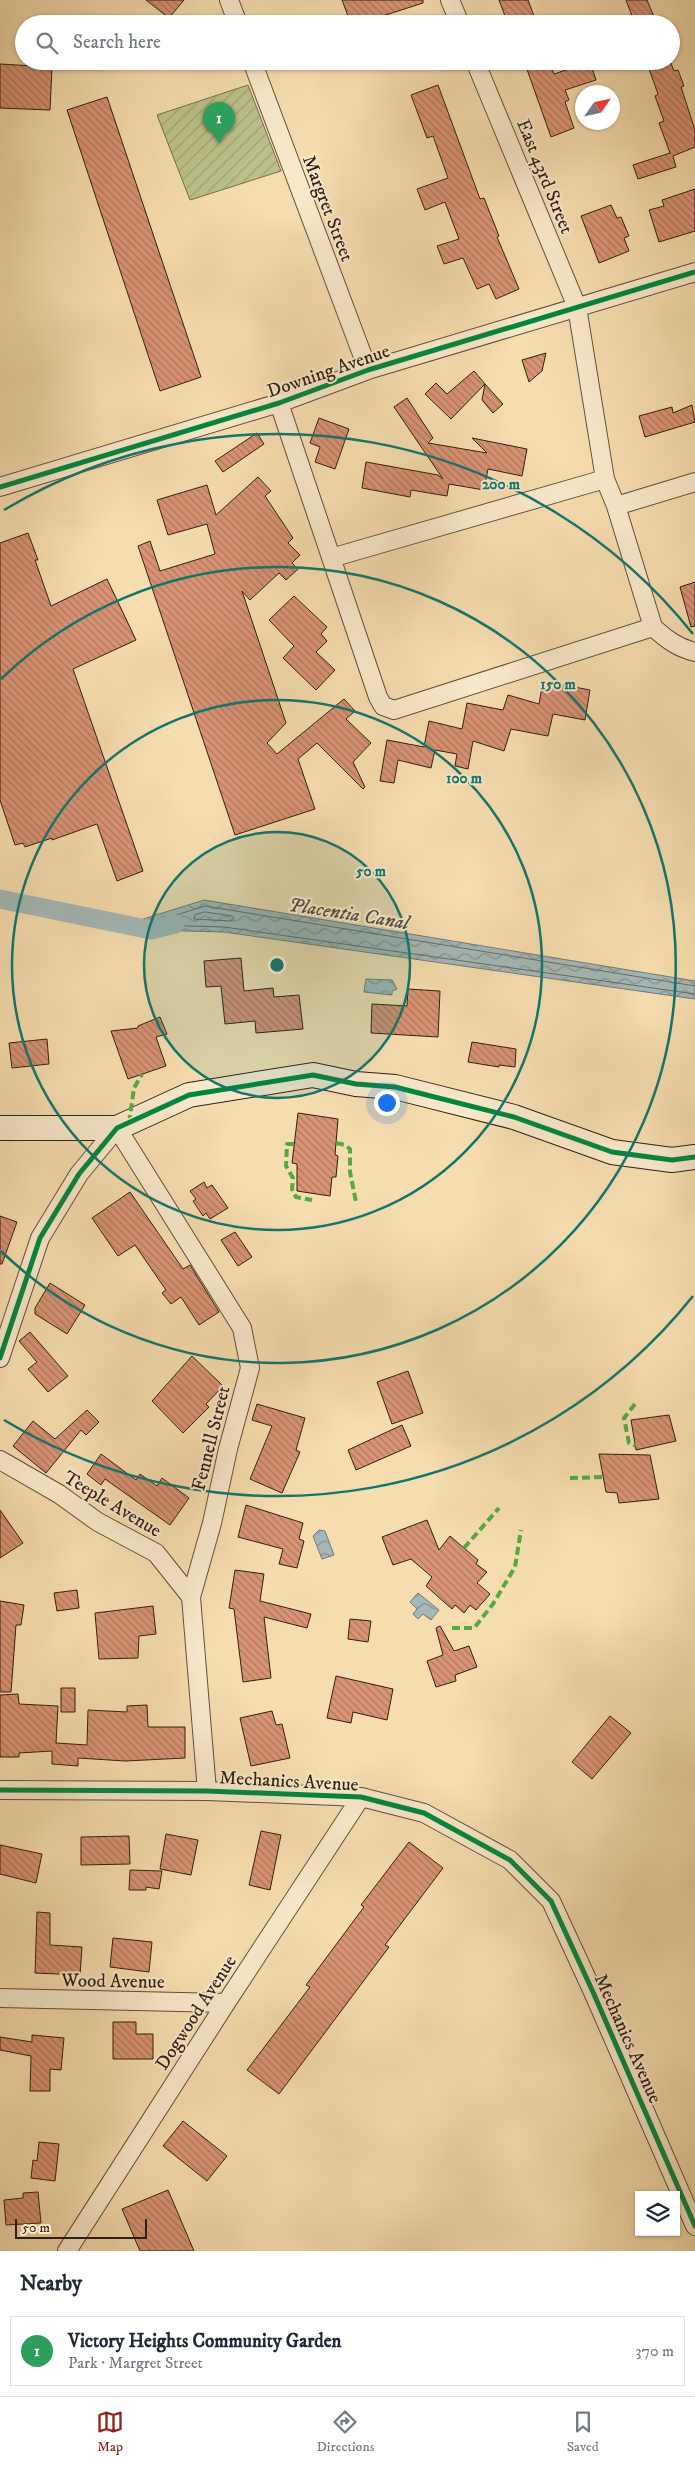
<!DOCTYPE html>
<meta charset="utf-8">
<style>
:root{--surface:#fff;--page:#f2f2f3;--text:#1f2937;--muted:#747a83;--line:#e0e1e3;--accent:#8f2418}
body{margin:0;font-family:"IM FELL DW Pica",serif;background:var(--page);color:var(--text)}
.controls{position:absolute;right:15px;bottom:15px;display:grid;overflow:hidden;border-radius:0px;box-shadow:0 1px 4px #0004}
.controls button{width:45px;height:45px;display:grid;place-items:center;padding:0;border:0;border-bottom:1px solid var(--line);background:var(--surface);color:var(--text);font:25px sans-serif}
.compass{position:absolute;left:575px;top:85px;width:45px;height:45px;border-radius:50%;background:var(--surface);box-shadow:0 1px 4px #0004;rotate:56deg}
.scale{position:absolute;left:15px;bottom:12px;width:132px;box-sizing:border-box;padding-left:5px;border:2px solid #301e13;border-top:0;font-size:14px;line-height:18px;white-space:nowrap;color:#301e13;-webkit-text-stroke:4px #f9e9cb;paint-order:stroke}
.you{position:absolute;left:386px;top:1102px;width:18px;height:18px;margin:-12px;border:4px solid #fff;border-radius:50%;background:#1a73e8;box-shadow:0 0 0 8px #1a73e833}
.badge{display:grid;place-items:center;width:32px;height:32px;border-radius:50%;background:var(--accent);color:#fff;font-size:16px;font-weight:700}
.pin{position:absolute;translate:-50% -41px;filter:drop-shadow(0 1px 2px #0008)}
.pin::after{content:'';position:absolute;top:26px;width:18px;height:15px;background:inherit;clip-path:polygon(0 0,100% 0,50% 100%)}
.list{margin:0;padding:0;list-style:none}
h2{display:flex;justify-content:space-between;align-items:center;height:65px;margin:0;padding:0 20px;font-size:21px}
h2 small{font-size:16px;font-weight:400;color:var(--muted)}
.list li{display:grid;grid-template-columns:32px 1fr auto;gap:15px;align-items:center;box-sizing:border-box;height:70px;margin:0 10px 10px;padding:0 10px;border:1px solid var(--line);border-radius:0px}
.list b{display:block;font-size:19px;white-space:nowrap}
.list p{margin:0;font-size:16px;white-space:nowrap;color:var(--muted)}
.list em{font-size:16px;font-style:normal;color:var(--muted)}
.icon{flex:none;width:28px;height:28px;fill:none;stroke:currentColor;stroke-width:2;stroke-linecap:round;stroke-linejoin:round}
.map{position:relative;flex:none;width:695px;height:2251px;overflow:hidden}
.search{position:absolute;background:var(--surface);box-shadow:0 1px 4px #0004;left:15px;right:15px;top:15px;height:55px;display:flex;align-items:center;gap:12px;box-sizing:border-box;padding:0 18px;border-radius:28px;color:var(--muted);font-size:19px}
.sheet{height:145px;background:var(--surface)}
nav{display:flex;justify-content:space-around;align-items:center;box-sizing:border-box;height:70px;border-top:1px solid var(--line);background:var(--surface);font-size:14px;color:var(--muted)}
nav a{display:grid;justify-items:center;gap:2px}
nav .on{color:var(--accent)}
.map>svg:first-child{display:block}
.garden{fill:url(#garden-furrows);stroke:#76704f}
.water{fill:url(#water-waves);stroke:#757a75}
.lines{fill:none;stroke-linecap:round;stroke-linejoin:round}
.shore{stroke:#6a6b65;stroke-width:1}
.canal{stroke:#a3b8b7;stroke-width:19}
.building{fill:url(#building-back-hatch);stroke:#301e13}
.street-casing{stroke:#624e3a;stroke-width:20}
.secondary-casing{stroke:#301e13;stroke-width:26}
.street{stroke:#f9e9cb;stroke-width:18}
.secondary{stroke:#f9e9cb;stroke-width:24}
.quiet{stroke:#54aa42;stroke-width:4;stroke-dasharray:8 4;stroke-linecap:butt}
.cycleway-casing{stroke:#f9e9cb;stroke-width:8}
.cycleway{stroke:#00873e;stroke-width:5}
.ring{fill:none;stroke:#0f766e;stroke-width:2.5}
.labels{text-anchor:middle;stroke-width:4;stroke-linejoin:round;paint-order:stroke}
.street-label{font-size:19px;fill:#301e13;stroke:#f9e9cb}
.water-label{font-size:20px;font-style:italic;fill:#524c44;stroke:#f9e9cb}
.centre{fill:#0f766e;stroke:#f9e9cb;stroke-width:2.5}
.ring-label{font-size:15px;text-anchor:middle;font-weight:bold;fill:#0f766e;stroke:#f9e9cb;stroke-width:4;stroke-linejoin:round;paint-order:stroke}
</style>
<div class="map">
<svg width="695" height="2251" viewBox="0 0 695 2251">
<defs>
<pattern id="garden-furrows" width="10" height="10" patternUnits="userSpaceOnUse" patternTransform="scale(1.25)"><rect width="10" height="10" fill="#bcc18b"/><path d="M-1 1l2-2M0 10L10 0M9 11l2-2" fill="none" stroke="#a2a577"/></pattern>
<pattern id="water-waves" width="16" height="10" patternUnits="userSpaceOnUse" patternTransform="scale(1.25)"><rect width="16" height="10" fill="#a3b8b7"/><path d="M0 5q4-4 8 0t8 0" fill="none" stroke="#859594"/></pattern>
<pattern id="building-back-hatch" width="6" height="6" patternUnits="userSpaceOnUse" patternTransform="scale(1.25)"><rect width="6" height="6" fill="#d99375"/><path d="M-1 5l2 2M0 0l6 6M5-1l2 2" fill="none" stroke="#b0775f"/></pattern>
</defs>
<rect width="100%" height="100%" fill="#f6ddaf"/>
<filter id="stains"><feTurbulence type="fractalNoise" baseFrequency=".004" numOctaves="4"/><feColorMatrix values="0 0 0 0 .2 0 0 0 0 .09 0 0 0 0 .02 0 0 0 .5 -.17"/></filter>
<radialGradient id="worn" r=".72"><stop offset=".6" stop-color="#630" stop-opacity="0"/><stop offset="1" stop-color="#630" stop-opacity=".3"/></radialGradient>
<!-- garden -->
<path class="garden" d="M248,85L281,171L190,200L157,115Z"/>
<!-- water -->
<path class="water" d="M0,897L140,920L204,900L695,981V999L224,932L151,930L0,899Z
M366,979L392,980L397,989L392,991V995L364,992Z
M319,1530L325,1531L334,1555L322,1559L313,1536Z
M418,1593L439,1610L431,1620L423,1614L418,1619L413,1614L417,1609L410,1602Z"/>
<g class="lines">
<!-- shore -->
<path class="shore" d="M205,912L232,916L234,919L231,921L194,919L195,915Z
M695,986L205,906L154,922L156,925L224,927L695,994"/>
<!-- canal -->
<path class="canal" d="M0,899L151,930L175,924"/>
</g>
<!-- building -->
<path class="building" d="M146,0H184L169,18Z
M342,0H423V3L367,21L369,24H351Z
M499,0H528L537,24H508Z
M626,0H647L657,24H635Z
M524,61H549L554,74L590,62L596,80L565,90L569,100L565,102L574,128L551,137Z
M670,61L674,71L678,70L684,86L681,87L695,130V147L673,156L676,167L638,179L633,165L670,153L659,123L664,121L655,96L658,94L649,69Z
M0,64L52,67L50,110L0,108Z
M438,85L480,199L484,198L499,236L497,237L519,289L496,299L489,284L477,289L463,258L444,264L437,246L459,239L445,202L425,210L417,189L448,178L433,136L427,138L411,95Z
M107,97L201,377L160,391L67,110Z
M695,189V231L659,242L649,210L664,206L662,200Z
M611,205L617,218L621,217L629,236L624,238L629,251L599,263L581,216Z
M546,353L542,371L529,382L522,360Z
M474,371L485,384L451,419L425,394L436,383L447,394Z
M485,384L503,404L493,413L482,400Z
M407,398L433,438L428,443L487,453L472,438L527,449L522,476L488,469L484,490L449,484L447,496L411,490L410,497L362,488L366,462L438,475L443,479L394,407Z
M692,405L695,422L645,437L639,416L672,407L673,413Z
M319,418L349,429L335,469L315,462L320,447L310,443Z
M257,433L264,444L223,472L215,461Z
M258,477L271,491L265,496L293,538L288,543L300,555L292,563L298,569L286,580L279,573L250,600L242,591L286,723L267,743L277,754L344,699L355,711L346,719L371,743L353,762L365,787L363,789L317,743L298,759L315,809L235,835L138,546L150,541L160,571L215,554L207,524L168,535L157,500L207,485L216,515Z
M28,533L38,560H35L51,606L107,579L136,640L73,669L143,871L117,881L97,824L52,840V838L25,847L23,843L15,845L0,800V543Z
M695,582V626L691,627L680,587Z
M294,596L327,627L321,634L327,641L316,652L335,670L316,690L283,658L294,646L269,620Z
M543,681L590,690L585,720L553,714L548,736L511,729L504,751L473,741L468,769L455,766L457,754L435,750L431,768L398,760L394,783L380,781L387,740L424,747L429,721L462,729L467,703L503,710L508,695L539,704Z
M241,958L244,991L273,988L274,997L299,995L303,1029L256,1033L255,1021L225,1024L221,986L206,987L204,961Z
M408,989L440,991L438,1037L371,1033L372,1004L407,1006Z
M160,1017L167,1034L156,1037L166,1066L128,1079L111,1031L138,1028V1026Z
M47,1039L49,1064L12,1068L9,1043Z
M472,1042L516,1049L515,1067L499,1065V1067L468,1062Z
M298,1113L338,1119L335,1155L338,1156L336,1177H332L330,1196L297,1191V1164L292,1163Z
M204,1182L207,1188L212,1185L228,1208L210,1219L206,1213L203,1216L193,1201L196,1199L190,1191Z
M130,1192L183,1269L190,1265L219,1312L199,1325L181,1297L171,1304L162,1293L166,1290L135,1245L118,1256L92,1218Z
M0,1216L17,1222L2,1264H0Z
M235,1232L252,1257L238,1266L221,1240Z
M50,1283L85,1305L67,1334L35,1314V1308Z
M30,1332L68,1376L48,1392L28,1369L37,1362L19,1341Z
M192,1356L223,1386L206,1404L209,1407L183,1433L152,1401Z
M408,1371L423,1413L392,1424L377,1382Z
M257,1404L305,1418L296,1450L300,1452L282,1493L250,1479L272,1426L252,1420Z
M87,1410L99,1422L86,1435L81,1430L46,1473L13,1446L33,1421L55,1439Z
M669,1415L676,1441L636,1450L631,1420Z
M402,1425L411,1446L356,1470L348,1450Z
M101,1454L136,1480L140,1474L157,1486L162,1478L189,1498L170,1525L105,1479L101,1485L87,1474Z
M599,1454L650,1455L659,1499L619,1503L617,1493L606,1492Z
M246,1505L303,1523L299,1539L304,1541L297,1568L279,1564L283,1549L238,1537Z
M0,1510L23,1543L0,1558Z
M427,1520L439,1550L450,1536L478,1560L476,1564L487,1572L477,1583L490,1594L476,1610L470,1605L464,1613L455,1605L452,1609L426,1586L432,1577L411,1559L393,1565L382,1537Z
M235,1570L264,1574L260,1601L311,1614L307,1628L264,1617L271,1678L243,1682L234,1609L229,1608Z
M77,1590L79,1608L57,1611L54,1593Z
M0,1601L24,1605L21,1625H16L11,1692H0Z
M153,1606L156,1634L139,1636L138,1658L99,1659L95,1613Z
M350,1619L371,1621L368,1642L348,1639Z
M440,1626L454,1651L469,1646L477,1667L455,1675L456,1681L436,1687L427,1661L443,1655L436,1628Z
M336,1676L393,1689L387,1720L353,1712L351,1723L327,1718Z
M61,1688H75V1712H61Z
M18,1694L19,1704L58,1706L56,1743L87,1745L88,1710L127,1712V1706L147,1705L148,1727H185V1758L125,1761L78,1758V1766L52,1764V1751L19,1753V1757H0V1695Z
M272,1711L276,1725L282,1724L290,1758L251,1766L240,1718Z
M610,1716L631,1733L592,1779L572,1762Z
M261,1831L281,1835L270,1890L249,1885Z
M166,1834L198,1840L191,1875L160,1869Z
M129,1836L130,1864L81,1865V1837Z
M409,1842L443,1868L385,1945L389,1947L279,2094L247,2070L310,1987L306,1985L364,1907L361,1905Z
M0,1845L42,1854L36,1883L0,1874Z
M130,1870L162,1871L159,1889L146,1887V1890H129Z
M37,1912L50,1913V1945L82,1947L80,1975L35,1973Z
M113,1938L152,1942L149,1972L110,1967Z
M113,2022H136V2034H153V2059H113Z
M32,2035L64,2038L61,2070L50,2069V2091H30L31,2056L0,2050V2037L32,2042Z
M183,2121L227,2156L207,2181L163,2146Z
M39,2142L59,2144L55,2181L31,2178L33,2160L37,2161Z
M168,2190L194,2251H140L122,2209Z
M38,2192L41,2223L6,2225L4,2200L23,2198V2193Z"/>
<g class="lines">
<!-- street casing -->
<g class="street-casing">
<path id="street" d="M229,0L238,24
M450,0L460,24
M252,61L368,370
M475,61L577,307L605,479L616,506L653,627
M279,403L378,697L383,706L394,710L653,627C666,639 678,648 695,652
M0,487L279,403L368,370L695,272
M616,506L695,482
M331,558L605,479
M0,1358L40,1238L79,1174L117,1128L242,1328L250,1368L228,1449L212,1523L191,1597L207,1791
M0,1460L59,1494L98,1522L156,1553L191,1597
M0,1790L207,1791L361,1797L424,1813L510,1860L551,1901L593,1992L695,2226
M0,1998L226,2003
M67,2251L226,2003L361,1797"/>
</g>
<!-- secondary casing -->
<g class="secondary-casing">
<path id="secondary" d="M0,1128H117L189,1095L313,1075L356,1084L395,1087L514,1117L612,1152L672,1160L695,1157"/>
</g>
<!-- street -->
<use href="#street" class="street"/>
<!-- secondary -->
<use href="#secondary" class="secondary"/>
<!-- quiet -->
<path class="quiet" d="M129,1123L134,1088L142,1074
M336,1143L345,1145L350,1149V1172L356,1202
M294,1144H287L286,1166L293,1178L292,1189L296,1197L312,1200
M635,1404L624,1418L629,1443L636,1446
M570,1478L603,1477
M464,1548L499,1508
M452,1628H474L493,1604L515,1567L521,1530"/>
<!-- cycleway casing -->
<g class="cycleway-casing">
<path id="cycleway" d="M0,487L279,403L368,370L695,272
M0,1358L40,1238L79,1174L117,1128L189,1095L313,1075L356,1084L395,1087L514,1117L612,1152L672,1160L695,1157
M0,1790L207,1791L361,1797L424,1813L510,1860L551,1901L593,1992L695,2226"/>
</g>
<!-- cycleway -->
<use href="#cycleway" class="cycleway"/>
</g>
<!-- distance rings -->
<circle cx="277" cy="965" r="133" fill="#0f766e" fill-opacity=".12"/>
<g class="ring">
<circle cx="277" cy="965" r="133"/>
<circle cx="277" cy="965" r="265"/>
<path d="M1 679A398 398 0 1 1 1 1251"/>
<path d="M693 1296A531 531 0 0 1 4 1420M4 510A531 531 0 0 1 693 634"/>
</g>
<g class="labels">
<!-- street labels -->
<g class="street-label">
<text transform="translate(546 176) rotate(68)" y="7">East 43rd Street</text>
<text transform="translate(329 208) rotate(69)" y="7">Margret Street</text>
<text transform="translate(328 370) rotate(-19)" y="7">Downing Avenue</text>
<text transform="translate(210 1438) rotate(-76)" y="7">Fennell Street</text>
<text transform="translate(113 1503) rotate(31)" y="7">Teeple Avenue</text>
<text transform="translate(289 1780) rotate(3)" y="7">Mechanics Avenue</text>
<text transform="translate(113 1980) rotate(1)" y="7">Wood Avenue</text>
<text transform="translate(195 2012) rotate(-57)" y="7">Dogwood Avenue</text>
<text transform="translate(629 2038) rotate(66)" y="7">Mechanics Avenue</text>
</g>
<!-- water labels -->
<g class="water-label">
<text transform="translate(349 913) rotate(9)" y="7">Placentia Canal</text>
</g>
</g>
<circle cx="277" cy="965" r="8" class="centre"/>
<g class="ring-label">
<text x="501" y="489">200 m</text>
<text x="558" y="689">150 m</text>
<text x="464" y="783">100 m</text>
<text x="371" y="876">50 m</text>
</g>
<rect width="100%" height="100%" filter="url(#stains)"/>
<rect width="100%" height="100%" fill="url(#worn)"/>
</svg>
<div class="controls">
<button><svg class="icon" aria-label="layers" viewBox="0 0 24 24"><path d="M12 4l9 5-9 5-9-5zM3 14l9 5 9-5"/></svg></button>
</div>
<svg class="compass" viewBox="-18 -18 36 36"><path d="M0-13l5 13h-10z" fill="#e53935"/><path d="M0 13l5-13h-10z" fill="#747a83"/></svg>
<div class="scale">50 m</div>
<div class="you"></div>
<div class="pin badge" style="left:219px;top:143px;background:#2e9e5b">1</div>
<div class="search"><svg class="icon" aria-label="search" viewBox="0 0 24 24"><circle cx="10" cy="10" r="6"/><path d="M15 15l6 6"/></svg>Search here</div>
</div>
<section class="sheet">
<h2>Nearby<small></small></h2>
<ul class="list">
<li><span class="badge" style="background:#2e9e5b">1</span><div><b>Victory Heights Community Garden</b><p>Park · Margret Street</p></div><em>370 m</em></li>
</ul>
</section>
<nav>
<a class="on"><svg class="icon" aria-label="map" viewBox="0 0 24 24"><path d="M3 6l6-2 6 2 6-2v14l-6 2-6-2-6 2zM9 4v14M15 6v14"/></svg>Map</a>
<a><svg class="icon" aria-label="directions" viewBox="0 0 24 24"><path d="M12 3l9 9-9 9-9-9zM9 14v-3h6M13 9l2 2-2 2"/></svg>Directions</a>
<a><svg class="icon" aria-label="saved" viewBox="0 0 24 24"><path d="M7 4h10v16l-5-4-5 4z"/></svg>Saved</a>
</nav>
